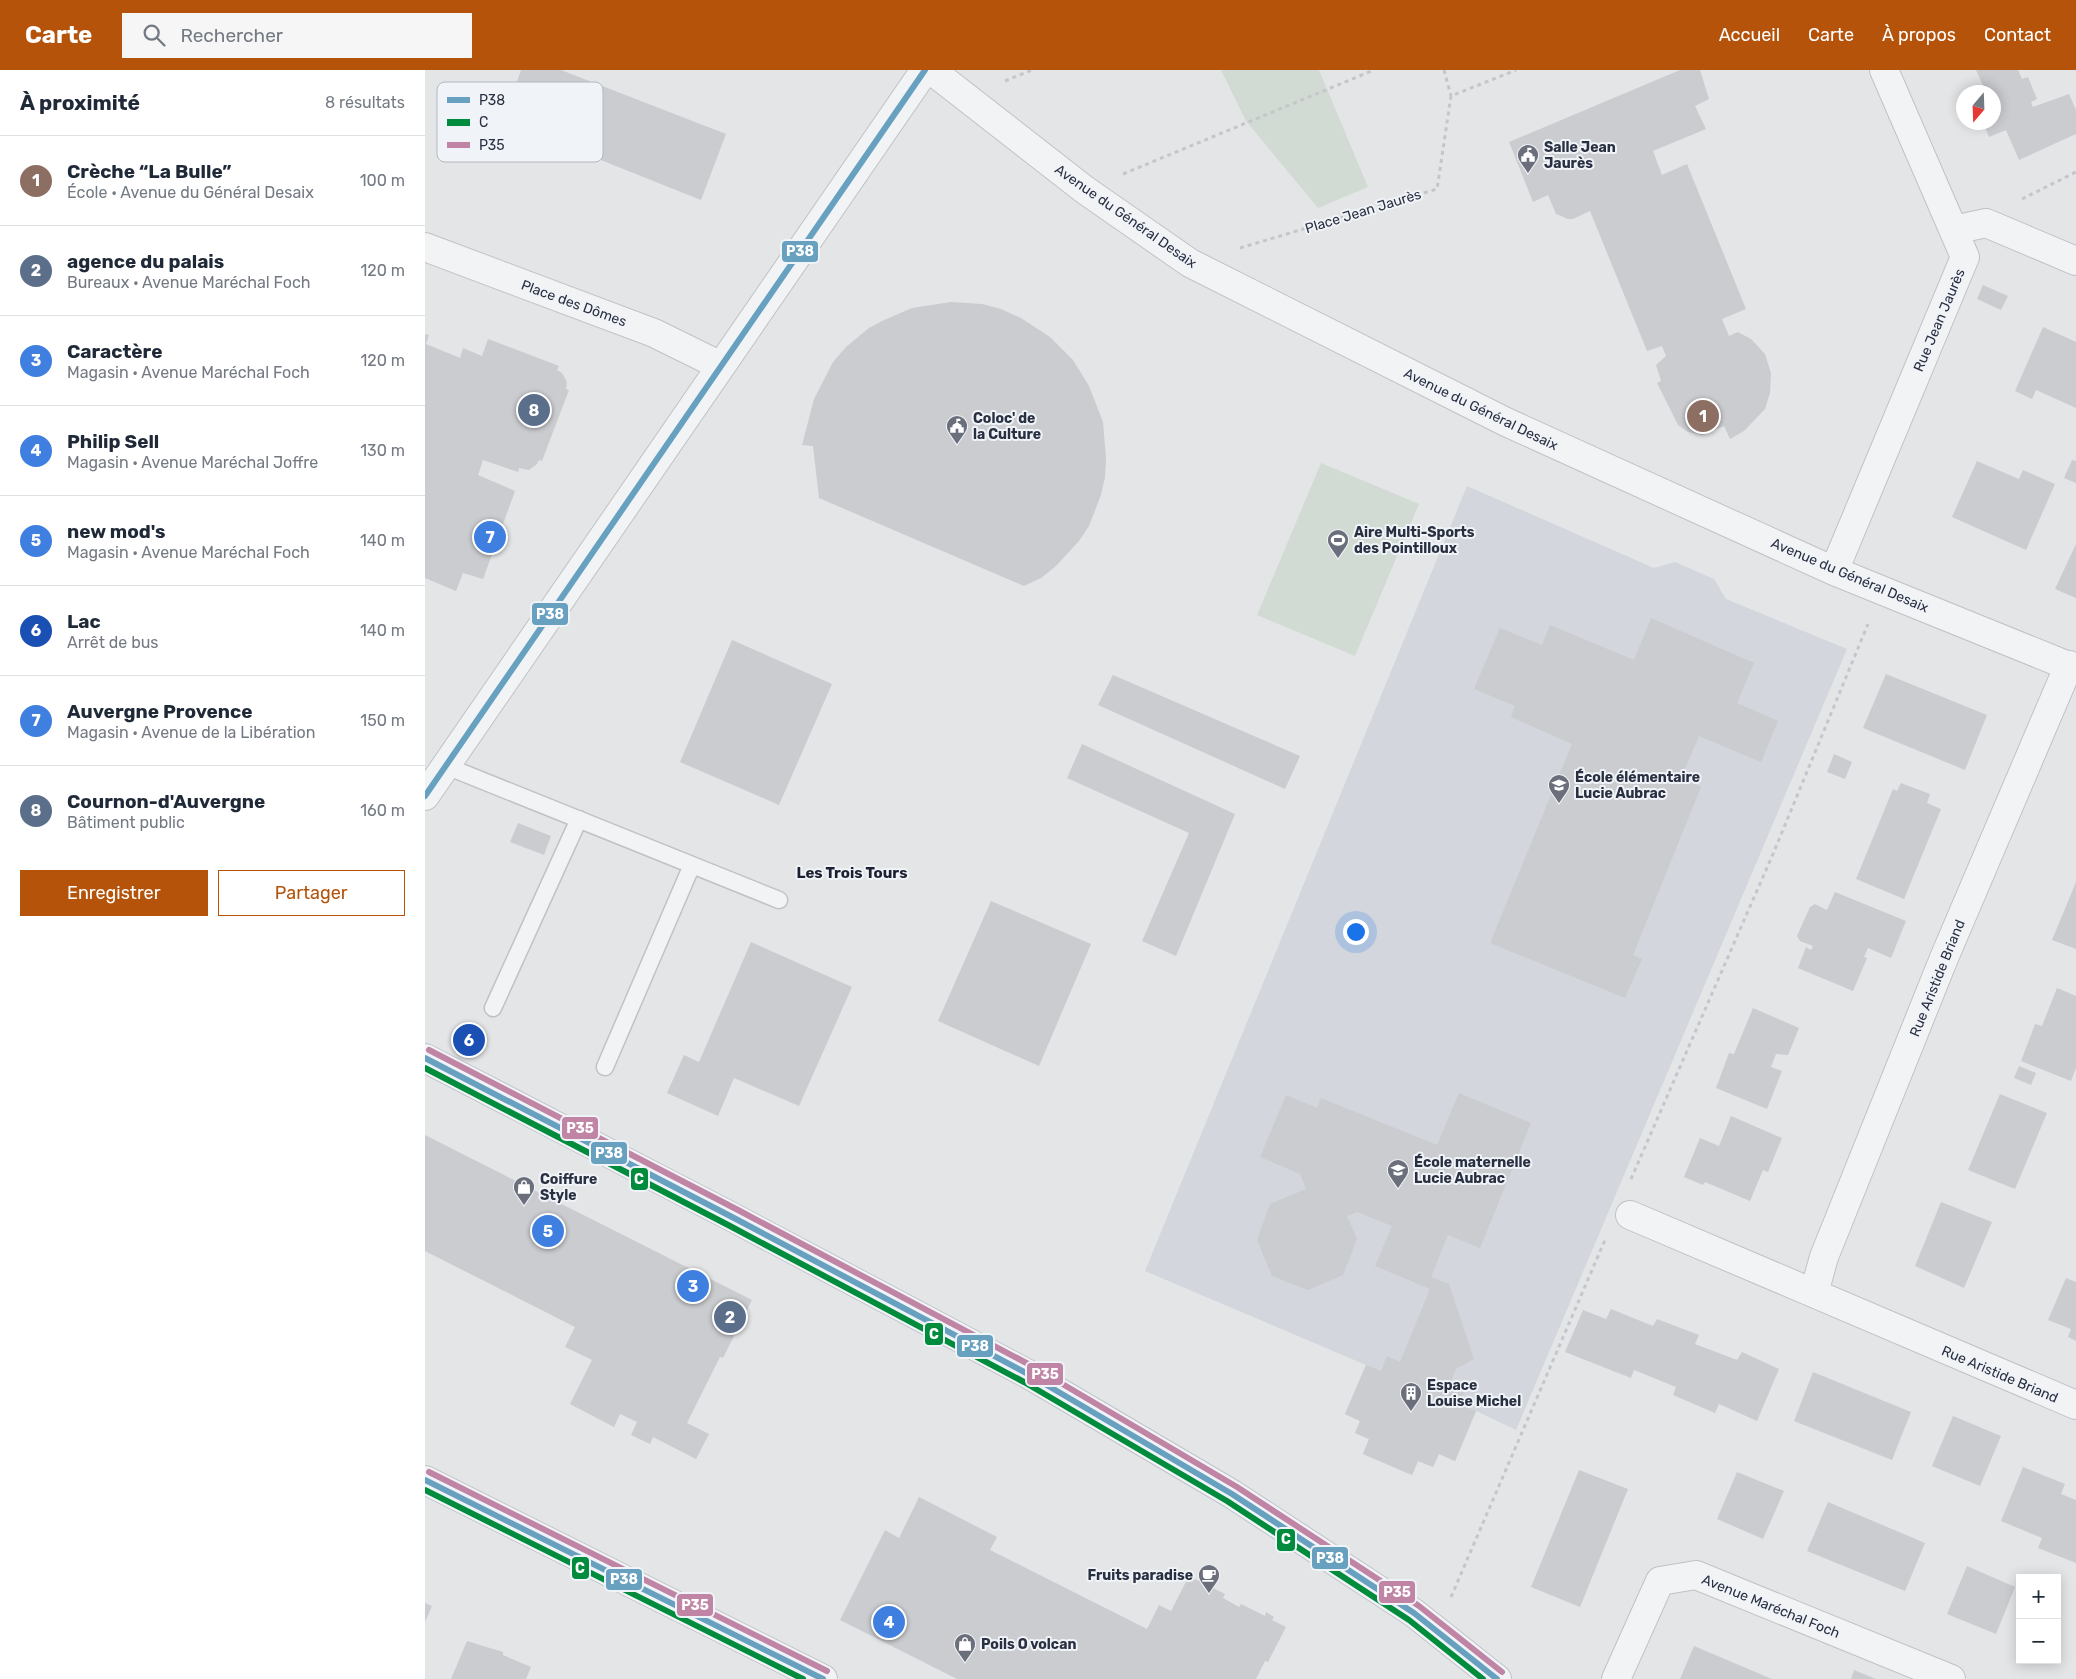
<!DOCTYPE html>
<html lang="fr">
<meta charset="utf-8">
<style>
:root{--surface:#fff;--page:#f6f6f7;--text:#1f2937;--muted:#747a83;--line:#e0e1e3;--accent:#b45309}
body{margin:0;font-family:Rubik,sans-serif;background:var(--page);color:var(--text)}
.controls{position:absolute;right:15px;bottom:15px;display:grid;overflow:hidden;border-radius:0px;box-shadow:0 2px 12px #0003}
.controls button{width:45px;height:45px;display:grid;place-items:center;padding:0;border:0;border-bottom:1px solid var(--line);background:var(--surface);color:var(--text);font:25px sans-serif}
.compass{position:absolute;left:1531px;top:15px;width:45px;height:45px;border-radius:50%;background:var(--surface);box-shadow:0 2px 12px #0003;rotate:199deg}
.you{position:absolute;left:930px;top:861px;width:18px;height:18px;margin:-12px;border:4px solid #fff;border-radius:50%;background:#1a73e8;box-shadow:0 0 0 8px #1a73e833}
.badge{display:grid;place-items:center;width:32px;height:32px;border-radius:50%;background:var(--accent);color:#fff;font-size:16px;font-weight:700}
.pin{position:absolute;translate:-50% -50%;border:2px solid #fff;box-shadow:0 1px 5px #0006}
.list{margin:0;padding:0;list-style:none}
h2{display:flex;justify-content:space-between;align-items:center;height:65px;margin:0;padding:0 20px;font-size:21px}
h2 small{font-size:16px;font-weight:400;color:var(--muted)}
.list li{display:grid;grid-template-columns:32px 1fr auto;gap:15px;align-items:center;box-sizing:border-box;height:90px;padding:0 20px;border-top:1px solid var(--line)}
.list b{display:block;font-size:19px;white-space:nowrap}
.list p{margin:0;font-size:16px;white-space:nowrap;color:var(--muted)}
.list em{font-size:16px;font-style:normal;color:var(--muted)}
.actions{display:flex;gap:10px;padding:15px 20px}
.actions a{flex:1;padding:11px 0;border:1px solid var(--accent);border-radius:0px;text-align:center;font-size:18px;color:var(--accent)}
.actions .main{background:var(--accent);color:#fff}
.icon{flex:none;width:28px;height:28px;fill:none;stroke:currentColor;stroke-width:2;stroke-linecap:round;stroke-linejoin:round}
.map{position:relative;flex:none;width:1651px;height:1609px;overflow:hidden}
header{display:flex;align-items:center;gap:30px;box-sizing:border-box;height:70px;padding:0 25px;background:var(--accent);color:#fff}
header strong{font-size:24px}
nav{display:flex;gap:28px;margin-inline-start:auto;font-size:18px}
.search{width:350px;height:45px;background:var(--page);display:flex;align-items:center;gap:12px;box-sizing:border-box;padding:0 18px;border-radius:0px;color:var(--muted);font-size:19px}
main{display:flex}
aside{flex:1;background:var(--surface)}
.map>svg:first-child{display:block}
.built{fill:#d3d6dc}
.green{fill:#d2dbd3}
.building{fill:#cacccf}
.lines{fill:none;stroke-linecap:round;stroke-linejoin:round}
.lane-casing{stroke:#c0c2c5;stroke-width:19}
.street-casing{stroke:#c0c2c5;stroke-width:30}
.path{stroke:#c5c6cb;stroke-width:3;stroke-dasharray:4 4;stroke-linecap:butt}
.lane{stroke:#f2f3f5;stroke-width:16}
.street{stroke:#f2f3f5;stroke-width:28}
.bus-1-casing{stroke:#f0f3f7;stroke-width:10}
.bus-2-casing{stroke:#f0f3f7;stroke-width:10}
.bus-3-casing{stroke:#f0f3f7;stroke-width:10}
.bus-1{stroke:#68a1bf;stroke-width:6}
.bus-2{stroke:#008c3c;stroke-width:6}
.bus-3{stroke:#c084a5;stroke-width:6}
.labels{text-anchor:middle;stroke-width:4;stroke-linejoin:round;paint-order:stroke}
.poi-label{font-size:14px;font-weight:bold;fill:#293041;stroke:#f0f3f7;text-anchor:start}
.street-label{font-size:14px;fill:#293041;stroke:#f0f3f7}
.neighbourhood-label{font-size:15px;font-weight:bold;fill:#1c2132;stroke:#f0f3f7}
.key{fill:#f0f3f7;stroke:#b4b8c0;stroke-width:1}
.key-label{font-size:14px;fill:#293041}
.line-badge{stroke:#f0f3f7;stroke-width:2}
.badge-label{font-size:14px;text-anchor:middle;font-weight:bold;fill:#fff}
</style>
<header>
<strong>Carte</strong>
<div class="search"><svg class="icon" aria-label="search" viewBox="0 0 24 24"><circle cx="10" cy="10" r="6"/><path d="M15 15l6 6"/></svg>Rechercher</div>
<nav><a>Accueil</a><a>Carte</a><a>À propos</a><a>Contact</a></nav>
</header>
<main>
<aside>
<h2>À proximité<small>8 résultats</small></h2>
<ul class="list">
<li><span class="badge" style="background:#8d6e63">1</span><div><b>Crèche “La Bulle”</b><p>École · Avenue du Général Desaix</p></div><em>100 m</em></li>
<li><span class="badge" style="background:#5c6f8a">2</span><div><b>agence du palais</b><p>Bureaux · Avenue Maréchal Foch</p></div><em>120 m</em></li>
<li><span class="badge" style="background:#3f7fe0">3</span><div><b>Caractère</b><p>Magasin · Avenue Maréchal Foch</p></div><em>120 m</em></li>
<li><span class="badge" style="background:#3f7fe0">4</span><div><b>Philip Sell</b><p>Magasin · Avenue Maréchal Joffre</p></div><em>130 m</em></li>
<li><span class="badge" style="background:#3f7fe0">5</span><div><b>new mod's</b><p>Magasin · Avenue Maréchal Foch</p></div><em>140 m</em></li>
<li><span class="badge" style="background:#1a4fb4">6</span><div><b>Lac</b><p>Arrêt de bus</p></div><em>140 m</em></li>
<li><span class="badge" style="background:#3f7fe0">7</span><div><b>Auvergne Provence</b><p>Magasin · Avenue de la Libération</p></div><em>150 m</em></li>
<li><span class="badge" style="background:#5c6f8a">8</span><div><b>Cournon-d'Auvergne</b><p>Bâtiment public</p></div><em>160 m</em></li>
</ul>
<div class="actions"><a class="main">Enregistrer</a><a>Partager</a></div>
</aside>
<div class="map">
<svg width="1651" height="1609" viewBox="0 0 1651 1609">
<rect width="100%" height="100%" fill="#e3e5e7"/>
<!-- built -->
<path class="built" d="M1042,416L1229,498L1250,492L1289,509L1301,529L1422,579L1091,1360L1051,1341L1030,1391L1014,1384L1008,1397L993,1391L987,1405L938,1384L944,1369L930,1363L935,1351L920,1344L941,1295L720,1201Z"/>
<!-- green -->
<path class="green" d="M796,0H894L943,117L893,138L821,51Z
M896,393L994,434L930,586L832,545Z"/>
<!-- building -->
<path class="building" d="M96,0H136L301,64L276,130L78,51Z
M1255,0H1275L1284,29L1270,36L1281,59L1228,81L1237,105L1262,94L1321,239L1297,249L1304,266L1313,262L1326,269L1340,284L1346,303L1345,323L1340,339L1319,361L1305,369L1299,356L1277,365L1263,362L1253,355L1232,313L1236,311L1231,295L1241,286L1237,276L1222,281L1165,141L1148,149H1143L1131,144L1123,125L1108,132L1084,72Z
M1551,0H1593L1597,9L1603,7L1612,29L1606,32L1608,37L1644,24L1651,40V64L1594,90L1581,60L1564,67L1558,52H1568V22H1561Z
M1558,215L1583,226L1576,240L1552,229Z
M526,232L557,234L576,239L596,248L625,267L648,290L664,316L678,352L681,389L680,407L676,425L664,456L654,471L631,496L616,508L599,516L394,428L388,376L377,375L389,329L408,292L421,277L444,258L457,251L487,238Z
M1618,257L1651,272V338L1611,320L1607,329L1590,321Z
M0,264L4,265L1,274L35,288L38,278L57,286L63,269L134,296L132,300L137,303L142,312L141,319L144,320L117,391L114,390L112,394L104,400L94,398L93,402L58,390L53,405L90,421L58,509L38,503L31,521L0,508Z
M1647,390L1651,391V413L1639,408Z
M1552,391L1594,409L1598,400L1630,414L1601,480L1527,447Z
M1651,474V528L1630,519Z
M1226,548L1329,593L1312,633L1353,651L1336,692L1274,666L1256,708L1276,717L1208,885L1217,889L1200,928L1065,873L1147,674L1086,647L1090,636L1049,619L1075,558L1117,575L1125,555L1209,590Z
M307,570L407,614L354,735L255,692Z
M1461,604L1562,645L1540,700L1438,658Z
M688,605L875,686L860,719L673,635Z
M657,674L810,744L751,886L717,871L764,763L642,708Z
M1409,684L1427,692L1420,709L1402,702Z
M1476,713L1505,724L1502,733L1516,739L1479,829L1431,809L1468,719L1472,721Z
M93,753L126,766L119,785L85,772Z
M1651,812V879L1627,870Z
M1410,822L1481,851L1466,888L1443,878L1439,887L1442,888L1428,921L1373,898L1381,877L1386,880L1388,876L1375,871L1372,866L1385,837L1390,834L1402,840Z
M566,831L666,874L614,996L513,951Z
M326,872L427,917L374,1036L309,1008L293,1046L242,1023L259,985L274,992Z
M1632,918L1651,926V998L1646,1011L1596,991L1610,954L1617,956Z
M1328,938L1374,958L1363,985L1351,984L1346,997L1357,1001L1342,1039L1291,1018L1304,983L1309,984Z
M1594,996L1611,1003L1606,1015L1589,1008Z
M1034,1023L1106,1053L1055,1178L1023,1165L1006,1207L1024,1214L1049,1289L1031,1299L1026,1311L1041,1318L1034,1334L1051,1341L1030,1391L1014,1384L1008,1397L993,1391L987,1405L938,1384L944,1369L930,1363L935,1351L920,1344L941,1295L956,1301L962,1286L975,1292L1005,1219L950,1196L967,1156L932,1142L922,1146L932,1169L918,1205L883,1220L847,1206L832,1170L845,1134L881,1119L875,1104L835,1087L861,1025L892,1038L896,1028L1012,1075Z
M1575,1024L1622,1043L1590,1119L1543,1100Z
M1306,1046L1357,1068L1343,1102L1338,1100L1325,1131L1280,1112L1278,1115L1259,1107L1275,1068L1294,1076Z
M0,1065L327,1230L298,1288L295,1287L262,1353L284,1364L271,1389L228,1367L225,1374L206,1365L212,1352L195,1344L189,1357L145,1334L167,1290L140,1277L150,1257L0,1181Z
M1516,1132L1567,1152L1539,1218L1490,1196Z
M1641,1208L1651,1212V1271L1643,1267L1646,1259L1623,1250Z
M1186,1239L1228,1256L1232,1249L1274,1265L1270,1274L1312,1290L1317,1282L1354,1299L1332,1351L1294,1334L1290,1343L1248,1325L1251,1317L1209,1300L1206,1308L1140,1282L1158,1240L1181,1249Z
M1388,1302L1486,1342L1467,1390L1369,1351Z
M1528,1346L1576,1366L1555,1416L1507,1396Z
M1598,1397L1640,1414L1636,1424L1651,1430V1493L1613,1478L1617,1468L1576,1451Z
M1154,1400L1203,1419L1155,1537L1106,1517Z
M1312,1402L1359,1421L1338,1469L1292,1449Z
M494,1427L572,1467L565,1480L722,1559L734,1535L746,1541L764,1506L800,1524L798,1528L814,1537L816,1534L840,1546L841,1542L849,1547L847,1550L861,1557L843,1592L840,1591L831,1609H532L415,1550L460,1460L474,1468Z
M1403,1432L1500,1473L1480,1521L1382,1481Z
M1542,1496L1590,1517L1571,1564L1522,1544Z
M0,1533L7,1536L0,1552Z
M42,1571L78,1582V1585L106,1597L101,1609H26Z
M1269,1576L1328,1601L1347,1609H1255Z
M1429,1600L1451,1609H1426Z"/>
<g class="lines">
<!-- lane casing -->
<g class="lane-casing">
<path id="lane" d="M21,696L354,830
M68,938L154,749
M180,997L267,795"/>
</g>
<!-- street casing -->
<g class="street-casing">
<path id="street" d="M506,0L660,120L765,193L1081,352L1409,501L1651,599
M1529,160L1561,153L1651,191
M0,177L229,263L296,296
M1409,501L1540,187L1459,0
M0,726L500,0
M0,988L309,1148L603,1304L807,1424L989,1543L1072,1609
M1205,1145L1651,1335
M1389,1223L1399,1187L1519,888L1644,595
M0,1410L398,1609
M1191,1609L1235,1511L1271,1505L1526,1609"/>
</g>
<!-- path -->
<path class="path" d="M1019,0L1026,26
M580,11L607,0
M698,104L949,0
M1597,129L1651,102
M815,178L1012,119L1026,26L1091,0
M1206,1109L1348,784L1443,554
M1026,1527L1180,1170"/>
<!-- lane -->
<use href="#lane" class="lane"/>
<!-- street -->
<use href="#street" class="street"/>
<!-- bus-1 casing -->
<g class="bus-1-casing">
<path id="bus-1" d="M0,726L500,0
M0,988L309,1148L603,1304L807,1424L989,1543L1072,1609
M0,1410L398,1609"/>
</g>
<!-- bus-2 casing -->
<g class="bus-2-casing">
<path id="bus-2" d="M0,998L305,1156L599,1312L802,1431L984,1550L1058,1609
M0,1420L378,1609"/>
</g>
<!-- bus-3 casing -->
<g class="bus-3-casing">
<path id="bus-3" d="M4,980L313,1140L607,1296L812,1417L994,1536L1077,1602
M4,1402L402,1601"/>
</g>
<!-- bus-1 -->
<use href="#bus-1" class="bus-1"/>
<!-- bus-2 -->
<use href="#bus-2" class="bus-2"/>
<!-- bus-3 -->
<use href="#bus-3" class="bus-3"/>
</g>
<!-- icons -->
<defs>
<g id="civic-pin" transform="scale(1.125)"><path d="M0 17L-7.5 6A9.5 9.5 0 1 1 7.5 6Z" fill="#6a6f7b" stroke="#f0f3f7"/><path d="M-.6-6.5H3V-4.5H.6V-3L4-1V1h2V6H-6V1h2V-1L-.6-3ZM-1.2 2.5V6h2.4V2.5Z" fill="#fff"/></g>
<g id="stadium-pin" transform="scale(1.125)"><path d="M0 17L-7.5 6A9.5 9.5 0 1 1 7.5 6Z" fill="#6a6f7b" stroke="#f0f3f7"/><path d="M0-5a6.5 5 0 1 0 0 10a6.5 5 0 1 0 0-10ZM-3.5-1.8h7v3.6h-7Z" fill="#fff"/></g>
<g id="school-pin" transform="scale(1.125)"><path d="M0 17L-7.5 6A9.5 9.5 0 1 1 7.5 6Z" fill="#6a6f7b" stroke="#f0f3f7"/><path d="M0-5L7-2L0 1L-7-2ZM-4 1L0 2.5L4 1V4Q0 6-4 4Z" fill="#fff"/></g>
<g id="shop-pin" transform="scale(1.125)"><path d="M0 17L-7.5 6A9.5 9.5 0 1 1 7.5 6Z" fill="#6a6f7b" stroke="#f0f3f7"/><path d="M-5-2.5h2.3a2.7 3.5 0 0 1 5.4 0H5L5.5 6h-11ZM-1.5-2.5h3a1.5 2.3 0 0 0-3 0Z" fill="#fff"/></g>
<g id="building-pin" transform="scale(1.125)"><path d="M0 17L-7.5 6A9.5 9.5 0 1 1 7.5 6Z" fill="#6a6f7b" stroke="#f0f3f7"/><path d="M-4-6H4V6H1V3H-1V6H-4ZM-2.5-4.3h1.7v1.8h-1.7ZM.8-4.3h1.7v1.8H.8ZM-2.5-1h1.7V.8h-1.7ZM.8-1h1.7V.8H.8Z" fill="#fff"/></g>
<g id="cafe-pin" transform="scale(1.125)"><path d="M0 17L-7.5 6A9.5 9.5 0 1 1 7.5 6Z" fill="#6a6f7b" stroke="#f0f3f7"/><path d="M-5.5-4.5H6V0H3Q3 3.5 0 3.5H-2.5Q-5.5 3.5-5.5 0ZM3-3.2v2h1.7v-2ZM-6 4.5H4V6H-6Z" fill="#fff"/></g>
</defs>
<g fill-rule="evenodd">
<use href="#civic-pin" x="1103" y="85"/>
<use href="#civic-pin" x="532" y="356"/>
<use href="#stadium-pin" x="913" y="470"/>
<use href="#school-pin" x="1134" y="715"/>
<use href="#school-pin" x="973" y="1100"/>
<use href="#shop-pin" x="99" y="1117"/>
<use href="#building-pin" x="986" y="1323"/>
<use href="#cafe-pin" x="784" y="1505"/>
<use href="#shop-pin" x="540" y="1574"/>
</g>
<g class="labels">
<!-- poi labels -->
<g class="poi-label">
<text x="1119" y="82">Salle Jean<tspan x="1119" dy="16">Jaurès</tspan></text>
<text x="548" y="353">Coloc' de<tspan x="548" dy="16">la Culture</tspan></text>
<text x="929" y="467">Aire Multi-Sports<tspan x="929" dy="16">des Pointilloux</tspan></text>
<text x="1150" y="712">École élémentaire<tspan x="1150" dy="16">Lucie Aubrac</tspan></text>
<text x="989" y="1097">École maternelle<tspan x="989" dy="16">Lucie Aubrac</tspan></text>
<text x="115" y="1114">Coiffure<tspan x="115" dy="16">Style</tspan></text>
<text x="1002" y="1320">Espace<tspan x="1002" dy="16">Louise Michel</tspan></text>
<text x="768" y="1510" text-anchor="end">Fruits paradise</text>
<text x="556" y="1579">Poils O volcan</text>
</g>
<!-- street labels -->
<g class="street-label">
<text transform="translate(938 141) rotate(-17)" y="5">Place Jean Jaurès</text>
<text transform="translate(701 146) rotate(35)" y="5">Avenue du Général Desaix</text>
<text transform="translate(149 233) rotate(20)" y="5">Place des Dômes</text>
<text transform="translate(1514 250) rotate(-67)" y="5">Rue Jean Jaurès</text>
<text transform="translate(1056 339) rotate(26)" y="5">Avenue du Général Desaix</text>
<text transform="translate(1425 505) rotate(23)" y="5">Avenue du Général Desaix</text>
<text transform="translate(1512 908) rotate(-68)" y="5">Rue Aristide Briand</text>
<text transform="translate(1575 1304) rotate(23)" y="5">Rue Aristide Briand</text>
<text transform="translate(1346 1536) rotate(22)" y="5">Avenue Maréchal Foch</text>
</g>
<!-- neighbourhood labels -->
<g class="neighbourhood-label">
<text x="427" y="808">Les Trois Tours</text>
</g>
</g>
<!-- legend -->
<rect x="12" y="12" width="166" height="80" rx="8" class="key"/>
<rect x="22" y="27" width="23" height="6" fill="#68a1bf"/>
<rect x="22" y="49" width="23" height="7" fill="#008c3c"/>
<rect x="22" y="72" width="23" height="6" fill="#c084a5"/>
<g class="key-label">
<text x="54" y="35">P38</text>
<text x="54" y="57">C</text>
<text x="54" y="80">P35</text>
</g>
<g class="line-badge">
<rect x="356" y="170" width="38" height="23" rx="5" fill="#68a1bf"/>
<rect x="106" y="532" width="38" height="24" rx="5" fill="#68a1bf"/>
<rect x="136" y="1046" width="38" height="24" rx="5" fill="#c084a5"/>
<rect x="165" y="1071" width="38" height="24" rx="5" fill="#68a1bf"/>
<rect x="205" y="1097" width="19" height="24" rx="5" fill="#008c3c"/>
<rect x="499" y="1252" width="20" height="24" rx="5" fill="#008c3c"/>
<rect x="531" y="1264" width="38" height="24" rx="5" fill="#68a1bf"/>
<rect x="601" y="1292" width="38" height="24" rx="5" fill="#c084a5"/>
<rect x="851" y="1458" width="20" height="24" rx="5" fill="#008c3c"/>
<rect x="886" y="1476" width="38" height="24" rx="5" fill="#68a1bf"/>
<rect x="146" y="1486" width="19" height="24" rx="5" fill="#008c3c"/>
<rect x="180" y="1498" width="38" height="23" rx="5" fill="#68a1bf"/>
<rect x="953" y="1510" width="38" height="24" rx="5" fill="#c084a5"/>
<rect x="251" y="1523" width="38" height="24" rx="5" fill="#c084a5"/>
</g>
<g class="badge-label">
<text x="375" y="186">P38</text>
<text x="125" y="549">P38</text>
<text x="155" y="1063">P35</text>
<text x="184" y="1088">P38</text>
<text x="214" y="1114">C</text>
<text x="509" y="1269">C</text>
<text x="550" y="1281">P38</text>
<text x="620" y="1309">P35</text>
<text x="861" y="1474">C</text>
<text x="905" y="1493">P38</text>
<text x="155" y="1503">C</text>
<text x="199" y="1514">P38</text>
<text x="972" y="1527">P35</text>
<text x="270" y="1540">P35</text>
</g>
</svg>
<div class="controls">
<button>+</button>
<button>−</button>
</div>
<svg class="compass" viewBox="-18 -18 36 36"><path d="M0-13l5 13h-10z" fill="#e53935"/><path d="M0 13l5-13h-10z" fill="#747a83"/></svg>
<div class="you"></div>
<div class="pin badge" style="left:1278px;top:346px;background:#8d6e63">1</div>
<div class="pin badge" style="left:305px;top:1247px;background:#5c6f8a">2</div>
<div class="pin badge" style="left:268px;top:1216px;background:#3f7fe0">3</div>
<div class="pin badge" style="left:464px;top:1552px;background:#3f7fe0">4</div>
<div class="pin badge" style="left:123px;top:1161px;background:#3f7fe0">5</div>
<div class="pin badge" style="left:44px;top:970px;background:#1a4fb4">6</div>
<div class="pin badge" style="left:65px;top:467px;background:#3f7fe0">7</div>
<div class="pin badge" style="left:109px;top:340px;background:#5c6f8a">8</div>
</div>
</main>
